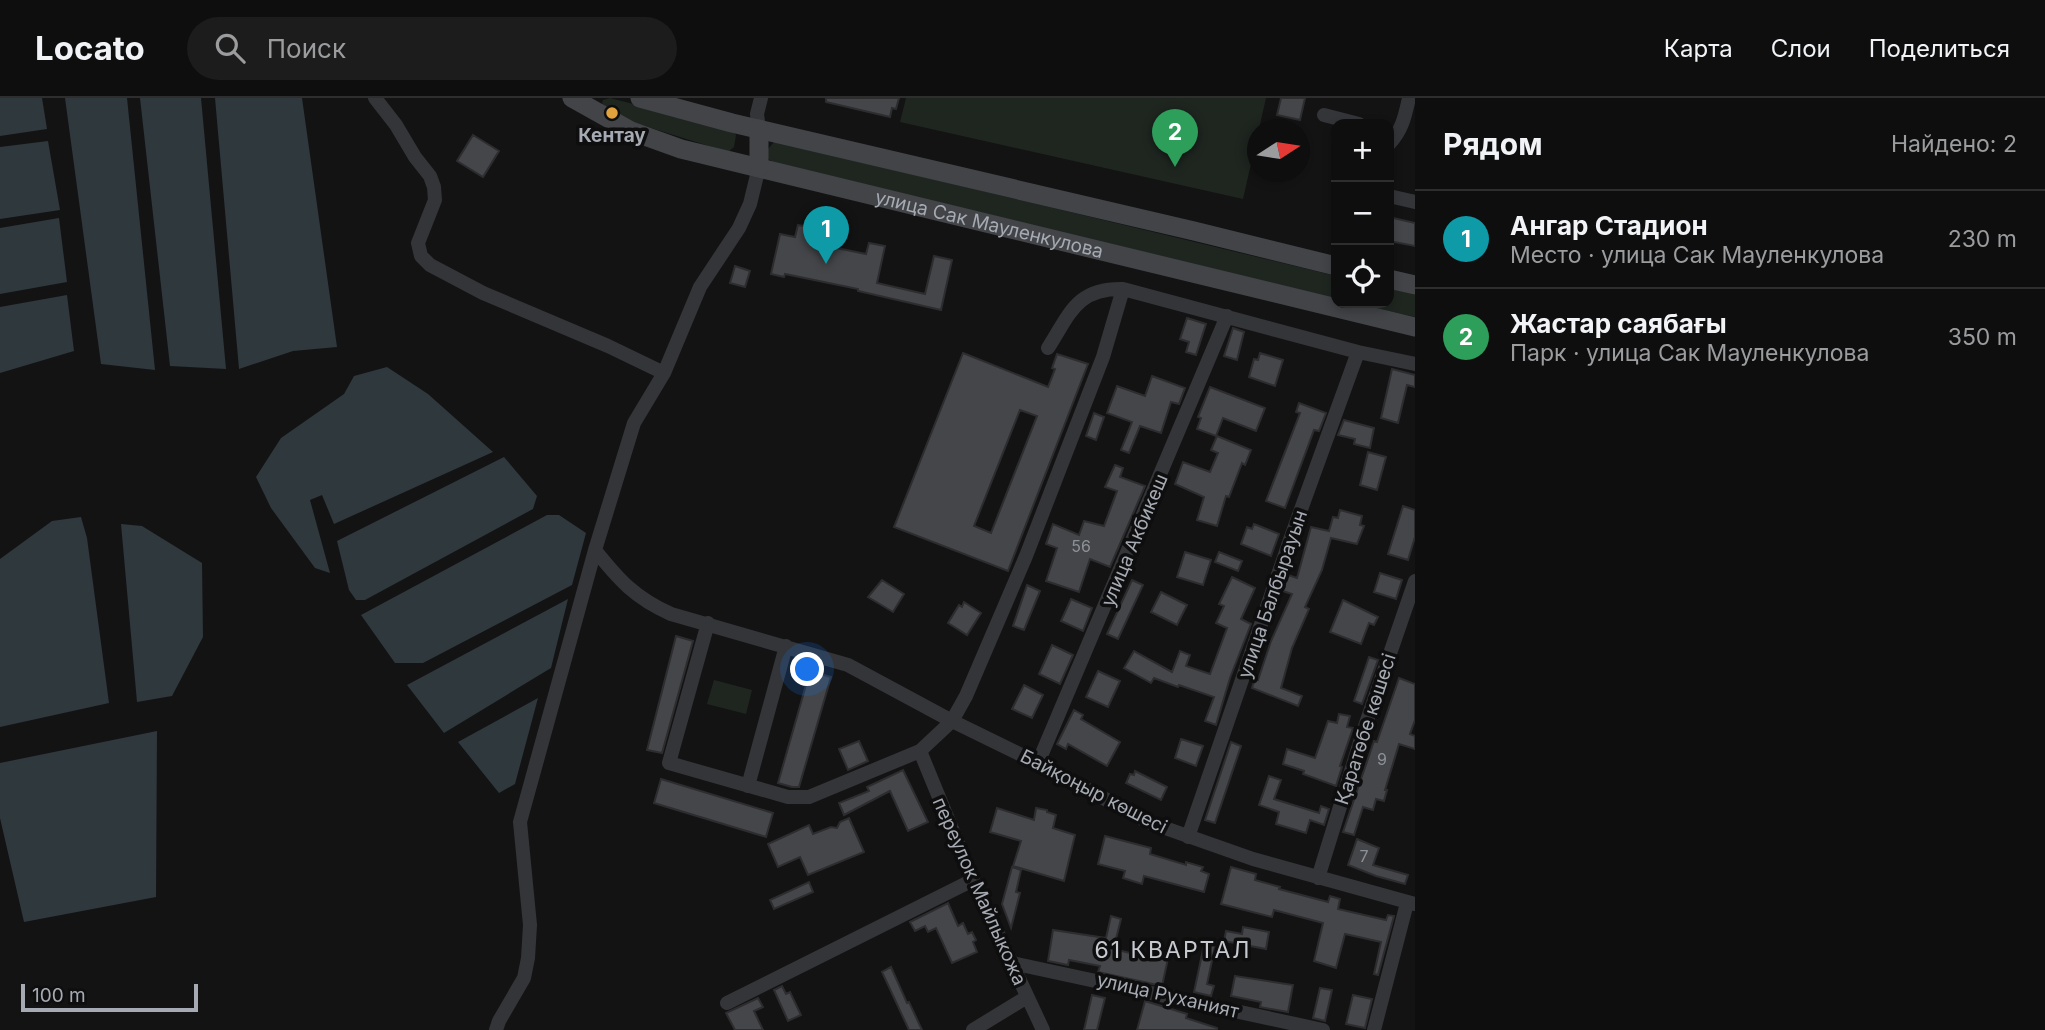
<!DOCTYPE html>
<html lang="ru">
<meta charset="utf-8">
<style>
:root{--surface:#0e0e0f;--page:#1c1c1d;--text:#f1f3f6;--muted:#9b9c9e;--line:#2e2e2f;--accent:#d93025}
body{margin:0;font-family:Inter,sans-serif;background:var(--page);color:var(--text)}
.controls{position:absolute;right:21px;top:21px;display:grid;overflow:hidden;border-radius:14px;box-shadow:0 4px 10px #0003}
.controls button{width:63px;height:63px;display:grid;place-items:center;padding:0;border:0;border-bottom:2px solid var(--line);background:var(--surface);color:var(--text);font:35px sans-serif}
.compass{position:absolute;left:1247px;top:21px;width:63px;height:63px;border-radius:50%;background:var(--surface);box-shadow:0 4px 10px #0003;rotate:78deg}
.scale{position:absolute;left:21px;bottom:18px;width:177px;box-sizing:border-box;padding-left:7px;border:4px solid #a5aab3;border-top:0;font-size:19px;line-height:24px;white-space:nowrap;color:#a5aab3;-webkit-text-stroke:5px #0e0e0f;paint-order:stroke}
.you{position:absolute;left:808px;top:572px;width:24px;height:24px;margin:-18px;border:5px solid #fff;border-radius:50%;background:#1a73e8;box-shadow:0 0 0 10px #1a73e833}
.badge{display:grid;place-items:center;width:46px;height:46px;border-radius:50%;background:var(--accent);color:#fff;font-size:23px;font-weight:700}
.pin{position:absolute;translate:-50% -58px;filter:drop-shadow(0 2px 4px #0008)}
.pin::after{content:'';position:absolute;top:37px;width:24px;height:21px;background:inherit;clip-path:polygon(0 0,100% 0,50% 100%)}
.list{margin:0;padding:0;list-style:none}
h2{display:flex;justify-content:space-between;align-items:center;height:91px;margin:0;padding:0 28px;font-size:30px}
h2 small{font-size:23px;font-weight:400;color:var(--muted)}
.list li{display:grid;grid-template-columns:46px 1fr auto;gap:21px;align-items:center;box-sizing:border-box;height:98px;padding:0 28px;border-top:2px solid var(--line)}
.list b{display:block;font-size:26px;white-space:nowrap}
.list p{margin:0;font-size:23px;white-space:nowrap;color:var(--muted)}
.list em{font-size:23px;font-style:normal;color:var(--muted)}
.icon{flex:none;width:38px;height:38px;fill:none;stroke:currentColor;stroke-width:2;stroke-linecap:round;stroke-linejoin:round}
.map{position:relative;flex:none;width:1415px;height:932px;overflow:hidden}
header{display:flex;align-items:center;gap:42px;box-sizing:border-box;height:98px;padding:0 35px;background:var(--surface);border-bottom:2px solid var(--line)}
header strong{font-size:33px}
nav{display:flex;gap:38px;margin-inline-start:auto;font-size:24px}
.search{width:490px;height:63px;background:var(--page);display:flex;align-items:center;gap:18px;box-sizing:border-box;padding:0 24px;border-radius:38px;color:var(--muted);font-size:26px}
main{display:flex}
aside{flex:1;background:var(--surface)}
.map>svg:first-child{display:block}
.green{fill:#1f2620}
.water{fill:#2f383d}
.building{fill:#444649;stroke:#2d2d30;stroke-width:2;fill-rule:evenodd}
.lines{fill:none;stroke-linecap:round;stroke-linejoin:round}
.street{stroke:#343539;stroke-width:14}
.secondary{stroke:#424448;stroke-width:19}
.poi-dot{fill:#e2a23d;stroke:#0e0e0f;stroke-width:2.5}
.labels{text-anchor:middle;stroke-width:7;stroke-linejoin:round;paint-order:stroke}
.number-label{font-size:16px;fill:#8d9198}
.poi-label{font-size:19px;font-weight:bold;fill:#a5aab3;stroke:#0e0e0f}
.street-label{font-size:19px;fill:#a5aab3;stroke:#0e0e0f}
.quarter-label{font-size:23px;letter-spacing:2px;fill:#c6c9d0;stroke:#0e0e0f}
</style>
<header>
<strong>Locato</strong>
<div class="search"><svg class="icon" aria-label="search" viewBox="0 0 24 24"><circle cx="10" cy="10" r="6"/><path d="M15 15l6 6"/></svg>Поиск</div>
<nav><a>Карта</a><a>Слои</a><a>Поделиться</a></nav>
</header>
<main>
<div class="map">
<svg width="1415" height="932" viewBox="0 0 1415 932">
<rect width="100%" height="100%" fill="#131314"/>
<!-- green -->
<path class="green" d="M610,0L733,32L736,37L734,49L728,54L616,19L607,13L602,5L603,2Z
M906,0H1266L1243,101L900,24Z
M775,43L1336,178V201L777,66L768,61L767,52Z
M1389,190L1415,197V219L1353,205H1389Z
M714,582L752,592L746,616L707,606Z"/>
<!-- water -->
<path class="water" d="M0,0H42L47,31L0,38Z
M65,0H127L155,272L101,266Z
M140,0H201L226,271L170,268Z
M215,0H302L337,249L293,253L239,271Z
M48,43L60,112L0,121V49Z
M59,120L67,184L0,196V130Z
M67,197L74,253L0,275V209Z
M387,269L428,296L493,354L334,426L322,397L310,402L330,475L315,470L271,410L256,379L281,340L344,296L354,278Z
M504,359L537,398L533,411L365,502H356L349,492L337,443Z
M547,417H559L586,435L572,487L423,565H395L361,517Z
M81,419L87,440L109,605L0,629V461L52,423Z
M121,426L142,428L202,465L203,539L172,598L137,604Z
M568,501L551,570L444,635L407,587Z
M538,600L515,686L499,695L458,644Z
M157,633L156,799L24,824L0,720V665Z"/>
<!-- building -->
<path class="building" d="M826,0H899L896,11L892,10L890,19L826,4Z
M1281,0H1305L1300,22L1277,17Z
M473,37L499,53L483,79L457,63Z
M1389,119L1415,125V148L1389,143Z
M798,127L820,131L817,146L866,156L869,145L885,148L877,185L925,196L934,158L952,162L941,212L858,193V191L785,176L784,179L771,176L780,136L795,139Z
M735,168L750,173L745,189L730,185Z
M1187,220L1206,226L1196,257L1186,254L1189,244L1180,241Z
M1233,230L1244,234L1237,262L1224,258Z
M963,255L1048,289L1055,271L1052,270L1057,256L1088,266L1008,473L894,429ZM1020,312L1037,318L991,435L974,428Z
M1260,255L1283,262L1275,288L1249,279L1254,261L1258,262Z
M1392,271L1415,277V289L1407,287L1398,325L1381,320Z
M1152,278L1185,290L1179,306L1171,304L1161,335L1140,328L1129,355L1121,352L1132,324L1107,315L1117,288L1145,298Z
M1210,289L1265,310L1256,333L1223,320L1216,338L1197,331L1201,320L1198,319Z
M1299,305L1326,315L1319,333L1314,332L1285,410L1266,403L1300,315L1296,314Z
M1094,315L1104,319L1096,342L1086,338Z
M1344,322L1374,330L1370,350L1354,346L1355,341L1338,337Z
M1217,338L1251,352L1245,367L1242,365L1229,399L1226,398L1217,428L1197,422L1204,399L1175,386L1183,364L1210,374L1218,355L1211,352Z
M1368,354L1386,359L1377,392L1360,387Z
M1115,367L1123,370L1120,379L1145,388L1110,469L1090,461L1079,494L1046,483L1057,450L1046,446L1053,426L1079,437L1084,423L1104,428L1117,393L1105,389Z
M1403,408L1415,412V439L1408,462L1388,456Z
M1340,412L1362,418L1360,427L1364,428L1357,446L1331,440L1322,472L1305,509L1309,511L1292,550L1281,590L1302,598L1298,608L1252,590L1255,580L1258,582L1271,543L1292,496L1283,493L1288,477L1297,480L1311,429L1329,433L1333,419L1338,420Z
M1254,426L1279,436L1271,458L1241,446L1247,429L1252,431Z
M1185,454L1211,462L1203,487L1177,479Z
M1219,454L1242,463L1238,473L1215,464Z
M1380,475L1402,482L1396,501L1374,494Z
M1232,479L1255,490L1241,521L1251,526L1230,580L1216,627L1205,623L1214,599L1179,587L1178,589L1154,580L1151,585L1124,570L1134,553L1172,574L1180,553L1190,557L1186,568L1210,576L1227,530L1216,525L1224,508L1219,506Z
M882,482L904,496L893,514L868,499Z
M1132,482L1143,487L1118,541L1107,536Z
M1027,487L1040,493L1024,532L1013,528Z
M1161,494L1187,507L1177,527L1151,514Z
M1071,501L1092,510L1083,533L1061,523Z
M1343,502L1378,519L1374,527L1369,525L1361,546L1330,534Z
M964,504L981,515L967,537L948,525L959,507L962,509Z
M676,538L693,543L662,655L647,652Z
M1052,547L1073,557L1060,586L1039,576Z
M1369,559L1378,562L1362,606L1354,603Z
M810,573L831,579L799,689H792L778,685Z
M1098,573L1120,583L1108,609L1086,599Z
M1399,580L1415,586V622L1410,636L1415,638V651L1399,646L1385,692H1387L1384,703L1376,701L1373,712L1363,709L1354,737L1343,734L1374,643L1377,644Z
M1024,587L1043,597L1032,620L1012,611Z
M1074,612L1083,617L1081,621L1120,644L1107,668L1068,646L1066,651L1057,646Z
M1339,616L1350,618L1347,629L1353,630L1340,668L1342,669L1336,688L1303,676L1304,673L1283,666L1287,651L1315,660L1328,623L1337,625Z
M1181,641L1203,648L1196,668L1175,660Z
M859,643L868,663L848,672L839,651Z
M1231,644L1241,648L1215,725L1205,722Z
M903,672L928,724L908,733L890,693L844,717L839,705L869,693L867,689Z
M1135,673L1167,689L1161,702L1126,685L1130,676L1134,677Z
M1269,678L1281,682L1274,701L1319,715L1321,708L1329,711L1324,727L1310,722L1306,735L1276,726L1279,714L1259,707Z
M661,681L773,715L766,739L654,705Z
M997,710L1034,722L1036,710L1047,712V714L1056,717L1053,730L1075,737L1064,783L1013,768L1021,743L990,734Z
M849,720L864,754L808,777L800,759L778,769L768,746L809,727L813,736L831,729L837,730L840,724Z
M1105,738L1151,750L1150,756L1186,767V764L1203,769L1201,773L1209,776L1204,794L1144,778L1142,786L1123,780L1125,773L1098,766Z
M1357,741L1379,750L1373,767L1408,777L1405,786L1376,778L1348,767Z
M1012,769L1021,772L1016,794L1020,795L1011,830L1002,806Z
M1231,769L1256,776L1255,782L1280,789L1279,791L1328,804L1330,798L1340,801L1338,811L1386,822L1388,817L1394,818L1378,877L1374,876L1381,844L1345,836L1336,870L1314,863L1323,825L1274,812L1272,819L1221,806Z
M809,784L813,794L774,811L770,802Z
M948,805L958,828L963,825L968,836L972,834L976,842L973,844L977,854L952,865L936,830L928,834L925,828L915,833L910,824Z
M1111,818L1121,821L1116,841L1120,845L1118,852L1158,862L1159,854L1169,856L1162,888L1098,874L1100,868L1069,862L1068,867L1048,863L1053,832L1106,840Z
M1243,829L1269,834L1266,851L1224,843L1226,833L1242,836Z
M1205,842L1216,844L1207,886L1214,888L1211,898L1194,894Z
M891,869L907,905L909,904L922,932H909L882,874Z
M1235,878L1293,887L1288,914L1260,909L1261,904L1231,898Z
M782,888L786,896L790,894L801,917L788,923L774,892Z
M1320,890L1332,892L1325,923L1313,920Z
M1092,897L1105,900L1097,932H1084Z
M1353,897L1372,901L1365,930L1346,926Z
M758,900L763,909L754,913L763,932H735L726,915Z
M1145,903L1187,916L1186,920L1217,930V932H1137Z"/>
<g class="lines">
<!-- street -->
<path class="street" d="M375,0L396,27L415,59L430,78L434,89L435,102L418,145L421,158L430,167L483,195L608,248L664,275
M1324,17L1359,26
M759,31L757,16L761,0
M1389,46C1402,33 1405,18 1409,0
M1389,98L1415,104
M1048,250C1070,216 1076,190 1123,191L1358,254L1415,266
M595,452C619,482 635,500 671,516L848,567L952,623L1038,665L1148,724L1253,761L1415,806
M708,525L669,665L788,699H809L920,653L952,623L966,598L1026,458L1103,259L1123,191
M920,653L973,782L1043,932
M1038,665L1227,218
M748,688L786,548
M1188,739L1291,439L1358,254
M1318,780L1364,631L1415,483
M1012,865L1323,932
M727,905L973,782
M496,932L499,923L524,880L528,860L530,827L520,724L595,452L634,325L664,275L700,189L739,130L750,106L759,69
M973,932L1027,899
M1374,932L1407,805"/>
<!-- secondary -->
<g class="secondary">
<path id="s1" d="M572,0L631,33L681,51L1415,229"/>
<path d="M640,0L732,25L1194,133L1336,168"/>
<path d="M759,69V31"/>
<path d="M1389,181L1415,187"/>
</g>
</g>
<!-- markers -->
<circle class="poi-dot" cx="612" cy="15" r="7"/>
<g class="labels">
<!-- number labels -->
<g class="number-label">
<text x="1081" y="454">56</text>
<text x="1382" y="667">9</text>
<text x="1364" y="764">7</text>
</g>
<!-- poi labels -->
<g class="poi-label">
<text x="612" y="44">Кентау</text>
</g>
<!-- street labels -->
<g class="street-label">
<text dy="7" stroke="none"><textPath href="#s1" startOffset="438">улица Сак Мауленкулова</textPath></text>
<text transform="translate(1134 442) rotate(-67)" y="7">улица Акбикеш</text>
<text transform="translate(1272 496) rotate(-71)" y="7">улица Балбырауын</text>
<text transform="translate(1365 631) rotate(-72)" y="7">Қаратөбе көшесі</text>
<text transform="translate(1094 693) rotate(27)" y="7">Байқоңыр көшесі</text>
<text transform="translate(980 793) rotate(66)" y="7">переулок Майлыкожа</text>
<text transform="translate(1168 897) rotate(13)" y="7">улица Руханият</text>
</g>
<!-- quarter labels -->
<g class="quarter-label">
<text x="1173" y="860">61 КВАРТАЛ</text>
</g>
</g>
</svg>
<div class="controls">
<button>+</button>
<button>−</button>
<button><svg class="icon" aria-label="locate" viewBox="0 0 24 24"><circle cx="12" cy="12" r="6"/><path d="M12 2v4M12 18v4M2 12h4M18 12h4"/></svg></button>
</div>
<svg class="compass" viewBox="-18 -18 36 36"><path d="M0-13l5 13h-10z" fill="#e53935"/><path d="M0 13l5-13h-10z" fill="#9b9c9e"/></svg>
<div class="scale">100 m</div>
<div class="you"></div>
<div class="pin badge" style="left:826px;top:166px;background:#0f9aa8">1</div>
<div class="pin badge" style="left:1175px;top:69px;background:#2e9e5b">2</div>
</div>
<aside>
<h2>Рядом<small>Найдено: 2</small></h2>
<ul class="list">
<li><span class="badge" style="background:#0f9aa8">1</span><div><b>Ангар Стадион</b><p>Место · улица Сак Мауленкулова</p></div><em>230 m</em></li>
<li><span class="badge" style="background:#2e9e5b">2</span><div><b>Жастар саябағы</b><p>Парк · улица Сак Мауленкулова</p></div><em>350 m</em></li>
</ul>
</aside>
</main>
